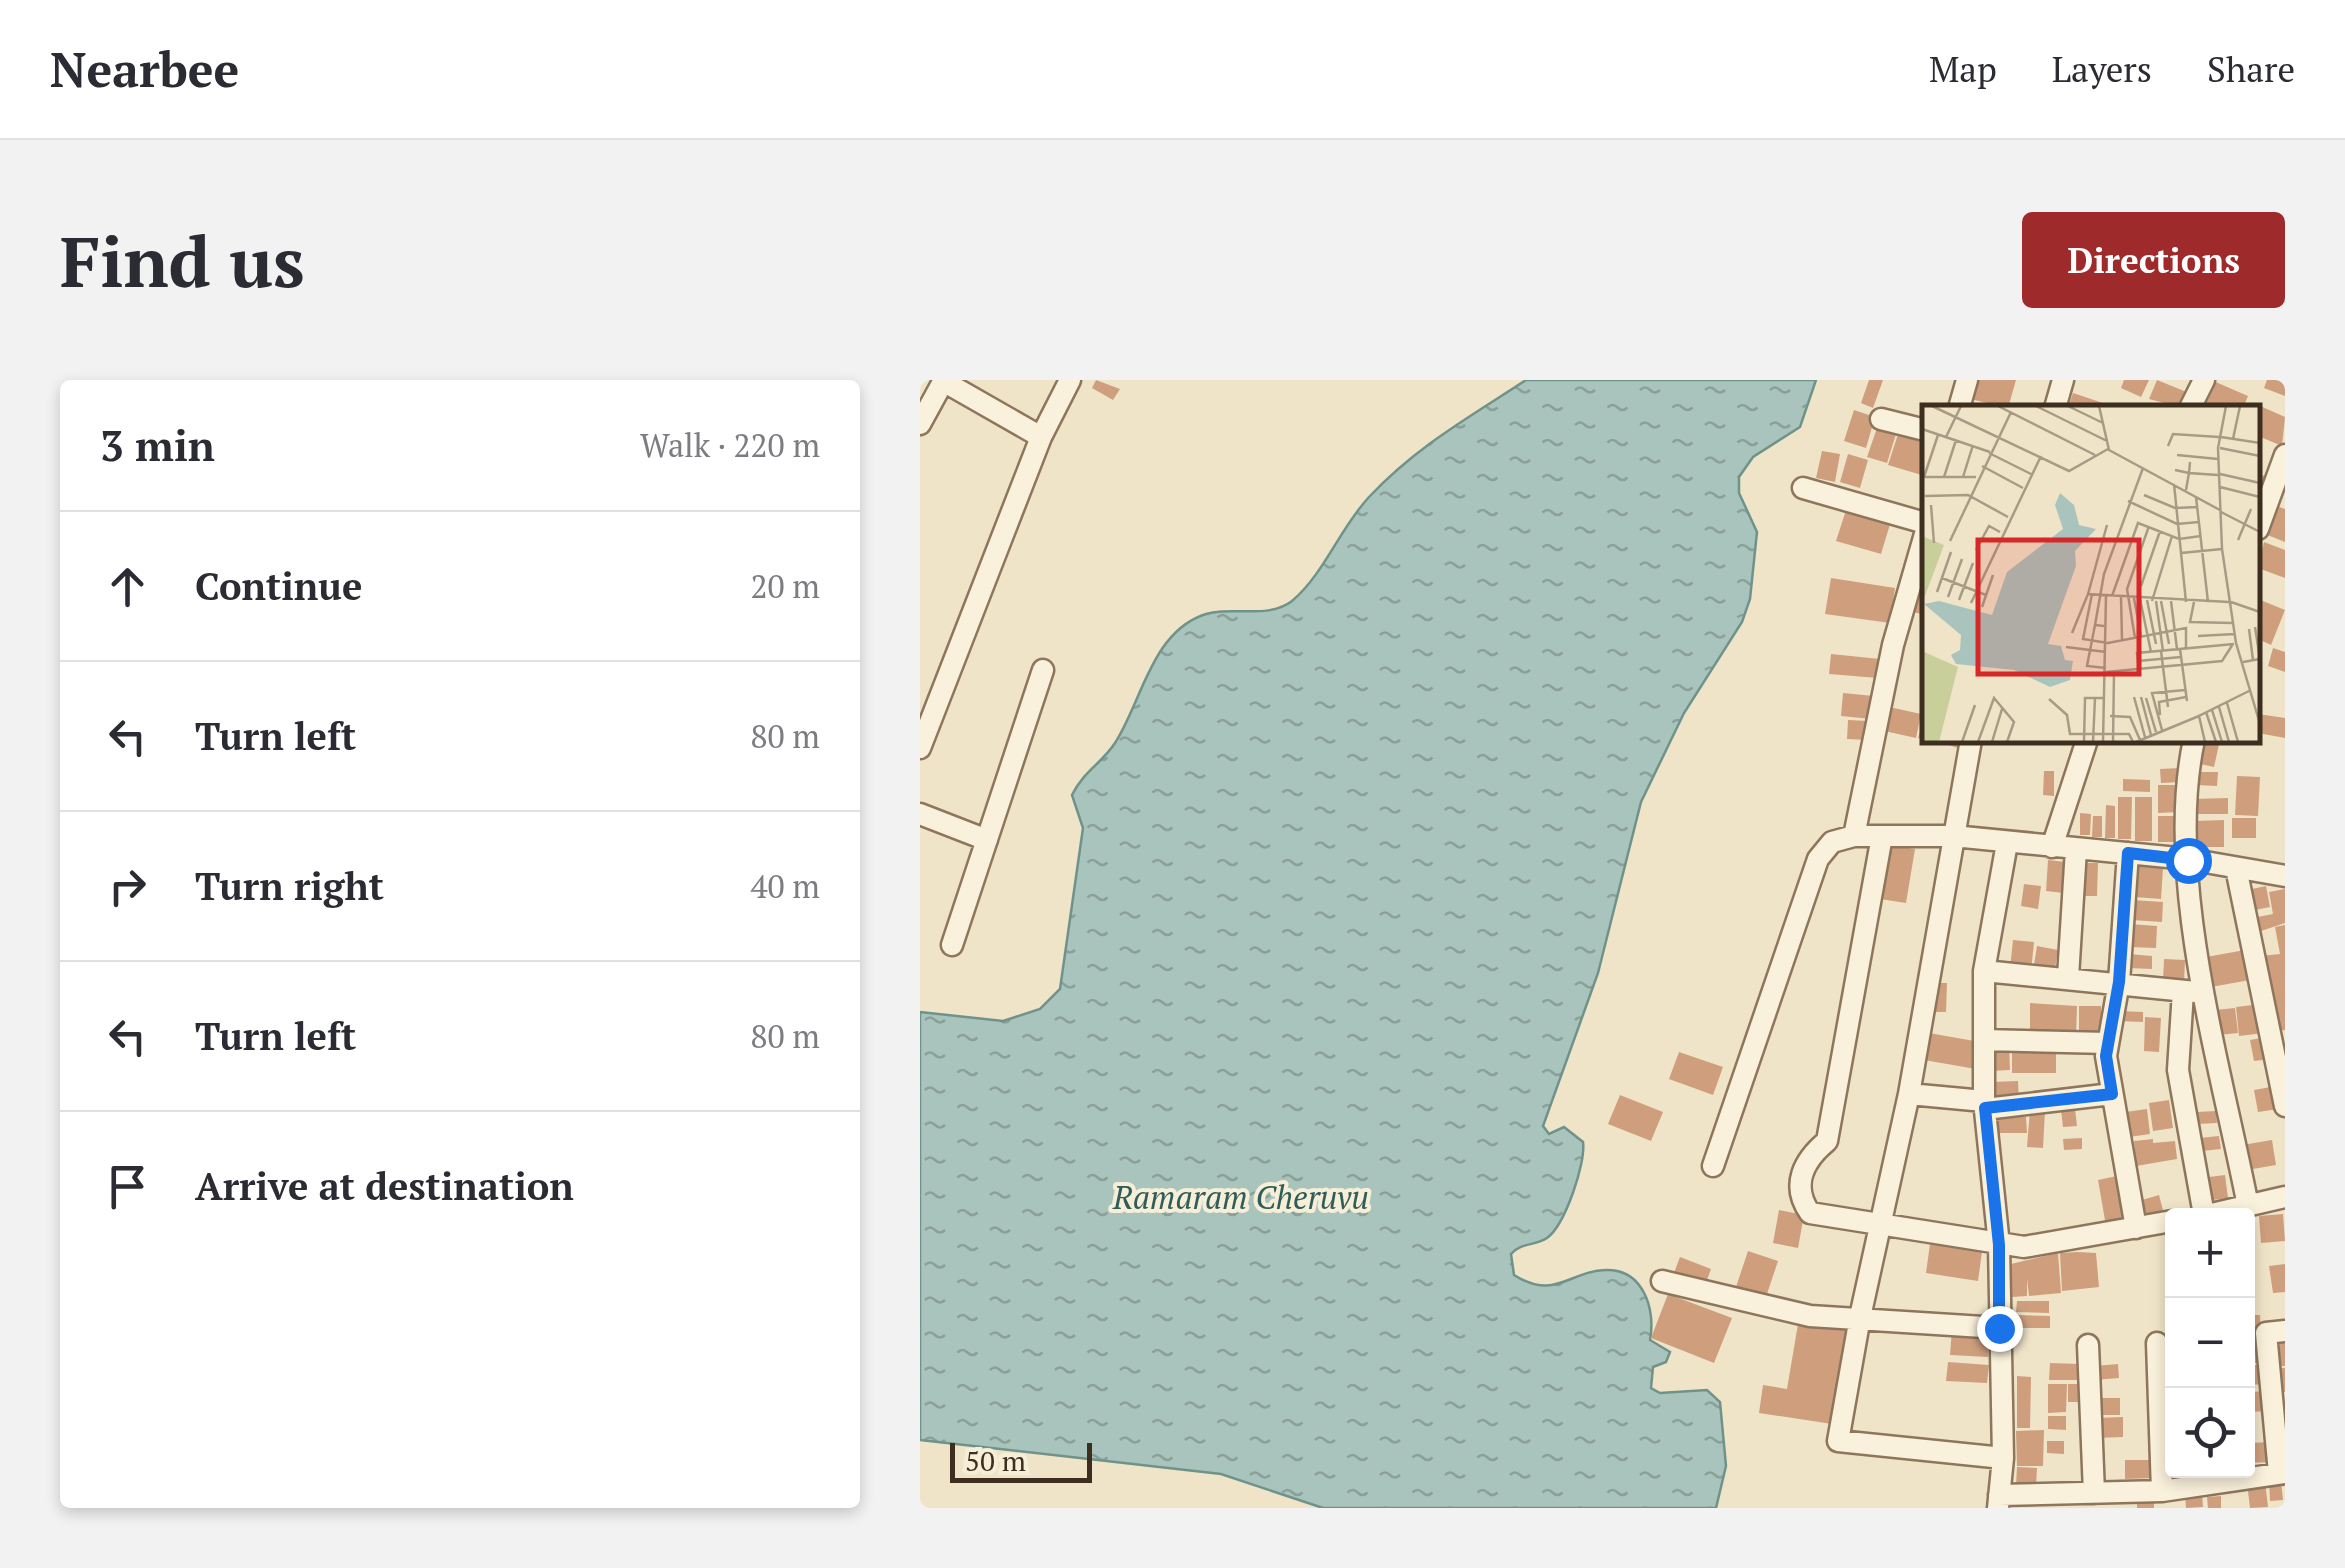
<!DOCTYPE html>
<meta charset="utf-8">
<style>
:root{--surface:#fff;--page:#f2f2f3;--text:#2b2b33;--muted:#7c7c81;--line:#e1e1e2;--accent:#9e2a2b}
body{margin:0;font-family:"PT Serif",serif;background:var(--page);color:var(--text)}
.controls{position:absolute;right:30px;bottom:30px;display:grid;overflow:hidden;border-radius:10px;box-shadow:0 5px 15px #0003}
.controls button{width:90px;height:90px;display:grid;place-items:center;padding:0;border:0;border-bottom:2px solid var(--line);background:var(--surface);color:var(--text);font:50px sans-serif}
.scale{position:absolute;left:30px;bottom:25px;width:142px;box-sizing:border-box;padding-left:10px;border:5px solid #3d2e20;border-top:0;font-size:28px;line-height:35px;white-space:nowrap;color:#3d2e20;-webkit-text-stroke:8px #f7eed8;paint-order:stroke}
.stop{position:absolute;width:30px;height:30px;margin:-22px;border:8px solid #1a73e8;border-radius:50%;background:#fff}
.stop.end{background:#1a73e8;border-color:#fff;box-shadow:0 2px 10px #0008}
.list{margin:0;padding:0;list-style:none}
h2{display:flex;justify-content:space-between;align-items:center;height:130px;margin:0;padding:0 40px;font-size:42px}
h2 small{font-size:32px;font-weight:400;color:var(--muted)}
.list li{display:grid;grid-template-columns:65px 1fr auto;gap:30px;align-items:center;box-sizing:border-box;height:150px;padding:0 40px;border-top:2px solid var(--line)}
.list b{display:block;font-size:38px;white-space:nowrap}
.list em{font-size:32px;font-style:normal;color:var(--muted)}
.icon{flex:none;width:55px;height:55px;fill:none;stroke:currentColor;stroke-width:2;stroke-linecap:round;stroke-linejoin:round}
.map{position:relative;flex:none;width:1365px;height:1128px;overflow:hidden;border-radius:10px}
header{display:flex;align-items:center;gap:60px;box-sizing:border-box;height:140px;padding:0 50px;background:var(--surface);border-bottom:2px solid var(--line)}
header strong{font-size:48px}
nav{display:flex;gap:55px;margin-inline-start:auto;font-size:35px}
.intro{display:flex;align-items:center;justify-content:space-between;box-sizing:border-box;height:240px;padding:0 60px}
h1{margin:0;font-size:70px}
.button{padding:25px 45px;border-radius:10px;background:var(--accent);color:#fff;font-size:35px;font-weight:700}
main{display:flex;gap:60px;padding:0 60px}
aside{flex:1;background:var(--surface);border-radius:10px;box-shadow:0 5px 15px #0003}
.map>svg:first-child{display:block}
.water{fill:url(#water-ripples);stroke:#6f938a;stroke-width:2.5}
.building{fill:#cf9f7d}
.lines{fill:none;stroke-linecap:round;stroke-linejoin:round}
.street-casing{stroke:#8d765c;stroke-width:25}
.street{stroke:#faf1dc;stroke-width:20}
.route{stroke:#1a73e8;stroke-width:12}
.labels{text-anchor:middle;stroke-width:8;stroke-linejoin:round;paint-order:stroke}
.water-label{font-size:32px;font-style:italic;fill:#2f5d5a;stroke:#f7eed8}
.inset-road{fill:none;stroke:#a89b85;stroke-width:2.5}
.view{fill:#d62828;fill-opacity:0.15;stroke:#d62828;stroke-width:5}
.inset-edge{fill:none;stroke:#3d2e20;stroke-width:5}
</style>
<header>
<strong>Nearbee</strong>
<nav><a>Map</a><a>Layers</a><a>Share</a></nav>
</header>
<div class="intro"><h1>Find us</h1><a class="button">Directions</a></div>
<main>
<aside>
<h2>3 min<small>Walk · 220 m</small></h2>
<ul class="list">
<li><svg class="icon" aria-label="ahead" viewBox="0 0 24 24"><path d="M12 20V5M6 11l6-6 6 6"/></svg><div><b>Continue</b></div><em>20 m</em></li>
<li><svg class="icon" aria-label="left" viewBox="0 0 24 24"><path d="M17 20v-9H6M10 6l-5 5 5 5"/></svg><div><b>Turn left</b></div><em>80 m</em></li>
<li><svg class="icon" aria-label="right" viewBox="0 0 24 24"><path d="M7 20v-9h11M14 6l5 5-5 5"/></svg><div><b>Turn right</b></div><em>40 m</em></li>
<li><svg class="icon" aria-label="left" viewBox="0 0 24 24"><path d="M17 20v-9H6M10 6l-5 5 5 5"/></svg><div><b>Turn left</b></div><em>80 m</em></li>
<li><svg class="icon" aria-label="arrive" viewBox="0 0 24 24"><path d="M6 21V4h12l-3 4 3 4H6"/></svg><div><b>Arrive at destination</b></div></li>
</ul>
</aside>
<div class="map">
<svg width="1365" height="1128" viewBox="0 0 1365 1128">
<defs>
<pattern id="water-ripples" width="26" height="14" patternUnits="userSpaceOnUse" patternTransform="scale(2.5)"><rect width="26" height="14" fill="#a9c4bc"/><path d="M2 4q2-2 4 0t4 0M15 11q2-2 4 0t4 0" fill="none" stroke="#8ba098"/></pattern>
</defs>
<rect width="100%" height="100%" fill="#f0e4c8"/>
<!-- water -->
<path class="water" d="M606,0H896L880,47L833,77L819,97V113L837,152L830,219L822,242L764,333L721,422L678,593L623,746L629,754L644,747L663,762C666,783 645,845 627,858C615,866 602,862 591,874L594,895C635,921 649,891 686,890C723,889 736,929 730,960L750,972L746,982L733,987L731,1008L740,1013L787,1010L800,1022L806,1086L796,1128H403L301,1094L0,1060V632L83,641L120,629L140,609L163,448L152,415C163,392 182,383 195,363C222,321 231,254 283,235C311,225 347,240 372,221C404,194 420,148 449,117C497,66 548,38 606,0Z"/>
<!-- building -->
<path class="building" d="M176,0L200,9L193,20L172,8Z
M949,0H963L953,28L941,23Z
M1051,0H1096L1088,28L1046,18Z
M1204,0H1229L1221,17L1201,8Z
M1237,0L1269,13L1263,28L1229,19Z
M1291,0L1328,16L1323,28H1279Z
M1347,0H1365V16L1344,8Z
M1153,13L1195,27V28H1148Z
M1338,25L1365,37L1362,66L1338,56Z
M934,30L955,37L946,68L924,61Z
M957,48L976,54L967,83L947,77Z
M978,54L1005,63V96L968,85Z
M902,71L920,74L915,102L896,98Z
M928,74L948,80L940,108L920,102Z
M1338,94L1348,97L1341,115L1338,114Z
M1351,124L1365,129V162L1340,152Z
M927,127L971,141L961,174L916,161Z
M1344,162L1365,170V198L1338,188Z
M911,198L975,208L970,243L905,234Z
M991,208L1005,212V235L985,230Z
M1338,219L1365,230L1351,265L1338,259Z
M1353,268L1365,272V292L1348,286Z
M911,274L960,279L958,298L909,294Z
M923,313L954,316L951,339L921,336Z
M965,326L1001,334L996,358L960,350Z
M1338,334L1365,338V358L1338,353Z
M1005,335V360L998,358Z
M928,340L949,341L948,360L927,359Z
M1012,360H1040L1038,368Z
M1282,360H1300L1294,387L1276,383Z
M1259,388L1260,402L1241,403L1240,389Z
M1124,391H1134V416L1123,415Z
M1276,392H1298L1297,406L1276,405Z
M1317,396L1340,397L1338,436L1315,435Z
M1203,399L1230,400V412L1203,411Z
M1238,405H1260V432L1238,433Z
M1198,417H1212L1211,459H1198Z
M1215,417H1232V461H1215Z
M1308,418V434H1273V419Z
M1186,425L1195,426V458H1185Z
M1160,433L1171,434L1170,455H1160Z
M1173,436H1182V457H1172Z
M1238,436H1259V462H1238Z
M1312,438H1336V458H1312Z
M1304,440V467H1274V441Z
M968,465L995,469L986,523L960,519Z
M1128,480L1146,482L1144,513L1126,511Z
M1159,483H1178L1177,516H1158Z
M1217,486L1243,488L1241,519L1214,517Z
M1104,504L1121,506L1118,529L1101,526Z
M1346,506L1350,527L1330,531L1327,510Z
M1365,509V543L1335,553L1332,538L1353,534L1349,512Z
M1212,520L1243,522L1242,542L1211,540Z
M1210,544L1237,546L1236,568L1209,567Z
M1365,545V650L1352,651L1340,576L1360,574L1355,547Z
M1093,560L1114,562L1111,592L1090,589Z
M1117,566L1138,570L1134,594L1113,591Z
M1325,570L1330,600L1291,607L1286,577Z
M1209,574L1232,576V589L1208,588Z
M1244,579L1265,580L1264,603L1243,601Z
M1012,603H1027L1026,632H1011Z
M1110,623L1157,626L1156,656L1110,655Z
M1341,624L1344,653L1319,656L1316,627Z
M1159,626H1181V653H1159Z
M1315,628L1318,653L1298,655L1295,630Z
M1199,631L1223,632V642L1198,641Z
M1225,637L1241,638L1239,672L1224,671Z
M1009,653L1060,662L1056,689L1004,680Z
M1346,657L1350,679L1334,681L1330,660Z
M1089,663L1090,690L1070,691L1069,664Z
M1092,663L1136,664V693H1092Z
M759,672L803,687L793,715L749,699Z
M1098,701L1099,722L1072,723L1071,702Z
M1356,706L1359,729L1338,732L1334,710Z
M700,715L743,732L731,761L688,744Z
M1249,720L1253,748L1233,751L1229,723Z
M1155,729L1157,746L1143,747L1141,730Z
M1227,729L1230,754L1209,757L1206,732Z
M1110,730L1125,731L1123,768L1107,767Z
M1296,731L1297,743L1277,744V732Z
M1074,737H1106L1107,753H1074Z
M1299,756L1301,769L1282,771L1280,758Z
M1162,758V769L1144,770L1143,759Z
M1233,759V763L1255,761L1257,779L1216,786L1214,761Z
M1352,760L1356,785L1327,790L1322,765Z
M1305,795L1308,818L1292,820L1289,797Z
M1197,796L1206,842L1186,846L1178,800Z
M1239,815L1244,834L1228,839L1222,820Z
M859,830L884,835L878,868L853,863Z
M1363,834L1365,861L1341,863L1339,836Z
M1010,864L1062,872L1058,901L1006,893Z
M828,871L858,881L844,923L814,913Z
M1157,872L1176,873L1179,907L1142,911L1140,873Z
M1138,873L1141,913L1109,916L1107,899V916L1092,917L1091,884Z
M760,877L791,889L783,911L752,898Z
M1365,884V912L1353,913L1349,886Z
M748,914L812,938L794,983L731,958Z
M1097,921H1129V933L1096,932Z
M1098,935L1130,936V948H1098Z
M1328,935H1340L1341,955H1328Z
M879,938L928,946L912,1044L839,1033L843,1005L867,1009Z
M1032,949L1069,951L1068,977L1030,975Z
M1365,956V986H1357L1355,957Z
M1328,964H1345L1346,983H1328Z
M1028,982L1069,985L1067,1003L1026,1001Z
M1130,983L1159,984V1000H1129Z
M1198,984L1199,998L1175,1000L1174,986Z
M1328,985H1346V1004L1328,1005Z
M1358,988H1365V1012H1359Z
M1097,996L1111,997L1110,1048H1097Z
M1128,1004H1147L1146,1032L1128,1033Z
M1148,1004H1164V1022H1148Z
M1349,1011L1350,1031L1328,1032V1012Z
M1175,1018H1200V1035H1175Z
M1128,1036H1146V1050L1128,1049Z
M1203,1037V1057L1176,1058L1175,1038Z
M1124,1050L1123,1086H1097L1096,1051Z
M1127,1061H1144V1074L1127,1073Z
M1352,1062L1353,1082L1328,1083V1063Z
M1205,1080H1233V1098L1205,1099Z
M1097,1087L1117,1088L1116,1107L1096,1106Z
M1361,1100L1363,1120L1350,1121L1349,1101Z
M1345,1101L1348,1127L1330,1128L1327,1103Z
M1282,1113L1283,1127L1266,1128L1265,1114Z
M1301,1116V1128H1288L1287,1117Z
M1217,1117H1234V1128H1217Z"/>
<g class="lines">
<!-- street casing -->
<g class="street-casing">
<path id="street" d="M23,1L121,57
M1039,28L1047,0
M1135,28L1143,0
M1270,28L1284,0
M961,39L1005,50
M0,44L24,0
M883,108L1005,143
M1338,149L1365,75
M1051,360L989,714L1064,721
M1274,360C1244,498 1301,687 1328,826
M0,368L121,57L150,0
M0,434L67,460
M934,456L973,265L1005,154
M962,456L907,761C884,780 870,805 890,833L1104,867L1252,841
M1132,467L1167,360
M1208,473L1199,602L1186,676L1216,848
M1316,488L1365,726
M32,565L123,290
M1064,591L1276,612
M1148,597L1156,469
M1263,611L1258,690L1284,835
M1064,660L1188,663
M989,714L940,937L918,1061L1083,1078
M1065,729L1192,714
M793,786L898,479L912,462L934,456H1033L1268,479L1365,496
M1283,836L1365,817
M742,901L890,936L1079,948
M1237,963L1242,1111
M1168,965L1174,1113
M1359,1093L1346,953L1365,951
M1079,1115L1242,1111L1365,1093
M1078,1128L1083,1078L1079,865L1064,721V591L1087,463"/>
</g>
<!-- street -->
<use href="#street" class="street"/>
</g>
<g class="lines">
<!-- route -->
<path class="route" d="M1079,948V865L1065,728L1192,714L1186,676L1199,602L1208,473L1268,480"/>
</g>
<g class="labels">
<!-- water labels -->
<g class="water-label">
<text x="321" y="829">Ramaram Cheruvu</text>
</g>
</g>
<!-- overview -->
<g transform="translate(1002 25)">
<rect width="338" height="338" fill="#f0e4c8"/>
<path d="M0,131L22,140L0,199ZM0,246L36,262L17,337H0Z" fill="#c9cf9b"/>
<path d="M138,88L152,100L157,120L174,124L153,146L154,161L126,239L139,241L143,255L151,256L148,275L128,282L92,265L34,259L29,250L38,245L39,230L2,199L17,196L70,210L85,167L141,124L133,100Z" fill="#a9c4bc"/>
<path class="inset-road" d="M10,1L147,66L186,44M76,1L173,50M114,1L185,36M146,1L181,18M177,1L187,45L298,105M304,1L296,43L300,144L314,238L338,319M0,24L68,47M24,32L39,1M299,32L338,38M311,34L318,1M246,41L251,29L297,32M298,43L338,51M67,48L109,69M255,50L296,54M268,57L267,68L296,70M60,61L101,83M253,65L267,68L264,85M298,69L338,78M0,72H54M2,72L16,30M22,72L34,35M41,72L51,40M252,79L264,197M298,82L338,92M222,90L253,103L276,102M3,91L46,90L86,112M274,92L286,197M206,96L255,119L277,117M9,100L12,138M299,107L338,127M316,135L329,104M28,136L89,7M54,145L67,121L78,127M259,148L300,144M20,173L64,190M219,181L238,126M15,187L29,147M166,189L185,120M170,189L161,234L186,238L264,223V243M190,191L216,118L257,134L279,131M199,191L200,236M26,192L40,154M212,193L219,231M218,194L229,247M37,195L51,158M225,195L234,239M230,196L250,131M234,196L241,246M239,196L247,239M249,196L255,244M272,197L268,217L310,218M309,197L338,207M49,198L119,51M60,202L71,170M173,220L165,261L184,263M182,221L173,220L182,169L221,63M327,224L331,255M150,228L166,189L307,197M276,231L313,229M213,233L205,184L227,121M144,242L184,247M258,244L265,296M239,246L246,302M216,256L259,252M321,257L338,254L333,222M217,265L215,248L312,239M184,267L300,256L311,239M212,292L223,332M219,292L229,330M224,293L234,327M127,294L145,310L148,329H207L211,337M305,298L316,337M297,302L307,337M290,305L300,337M284,307L294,337M238,310L237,297L264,292M188,311L208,312L218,335M240,325L230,288L263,285M40,337L53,300M56,337L72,293L92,317L85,337M70,337L80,304M162,337L163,293H182M171,337L173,293M181,337L184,190M191,337L192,267M214,337L277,311M283,337L277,311L327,286"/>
<path class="view" d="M56,135H217V269H56Z"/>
<rect width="338" height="338" class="inset-edge"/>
</g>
</svg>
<div class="controls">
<button>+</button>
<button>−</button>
<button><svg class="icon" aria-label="locate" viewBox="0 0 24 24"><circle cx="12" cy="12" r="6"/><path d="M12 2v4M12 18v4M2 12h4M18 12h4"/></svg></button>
</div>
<div class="scale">50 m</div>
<div class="stop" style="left:1268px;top:480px"></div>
<div class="stop end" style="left:1079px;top:948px"></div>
</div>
</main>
